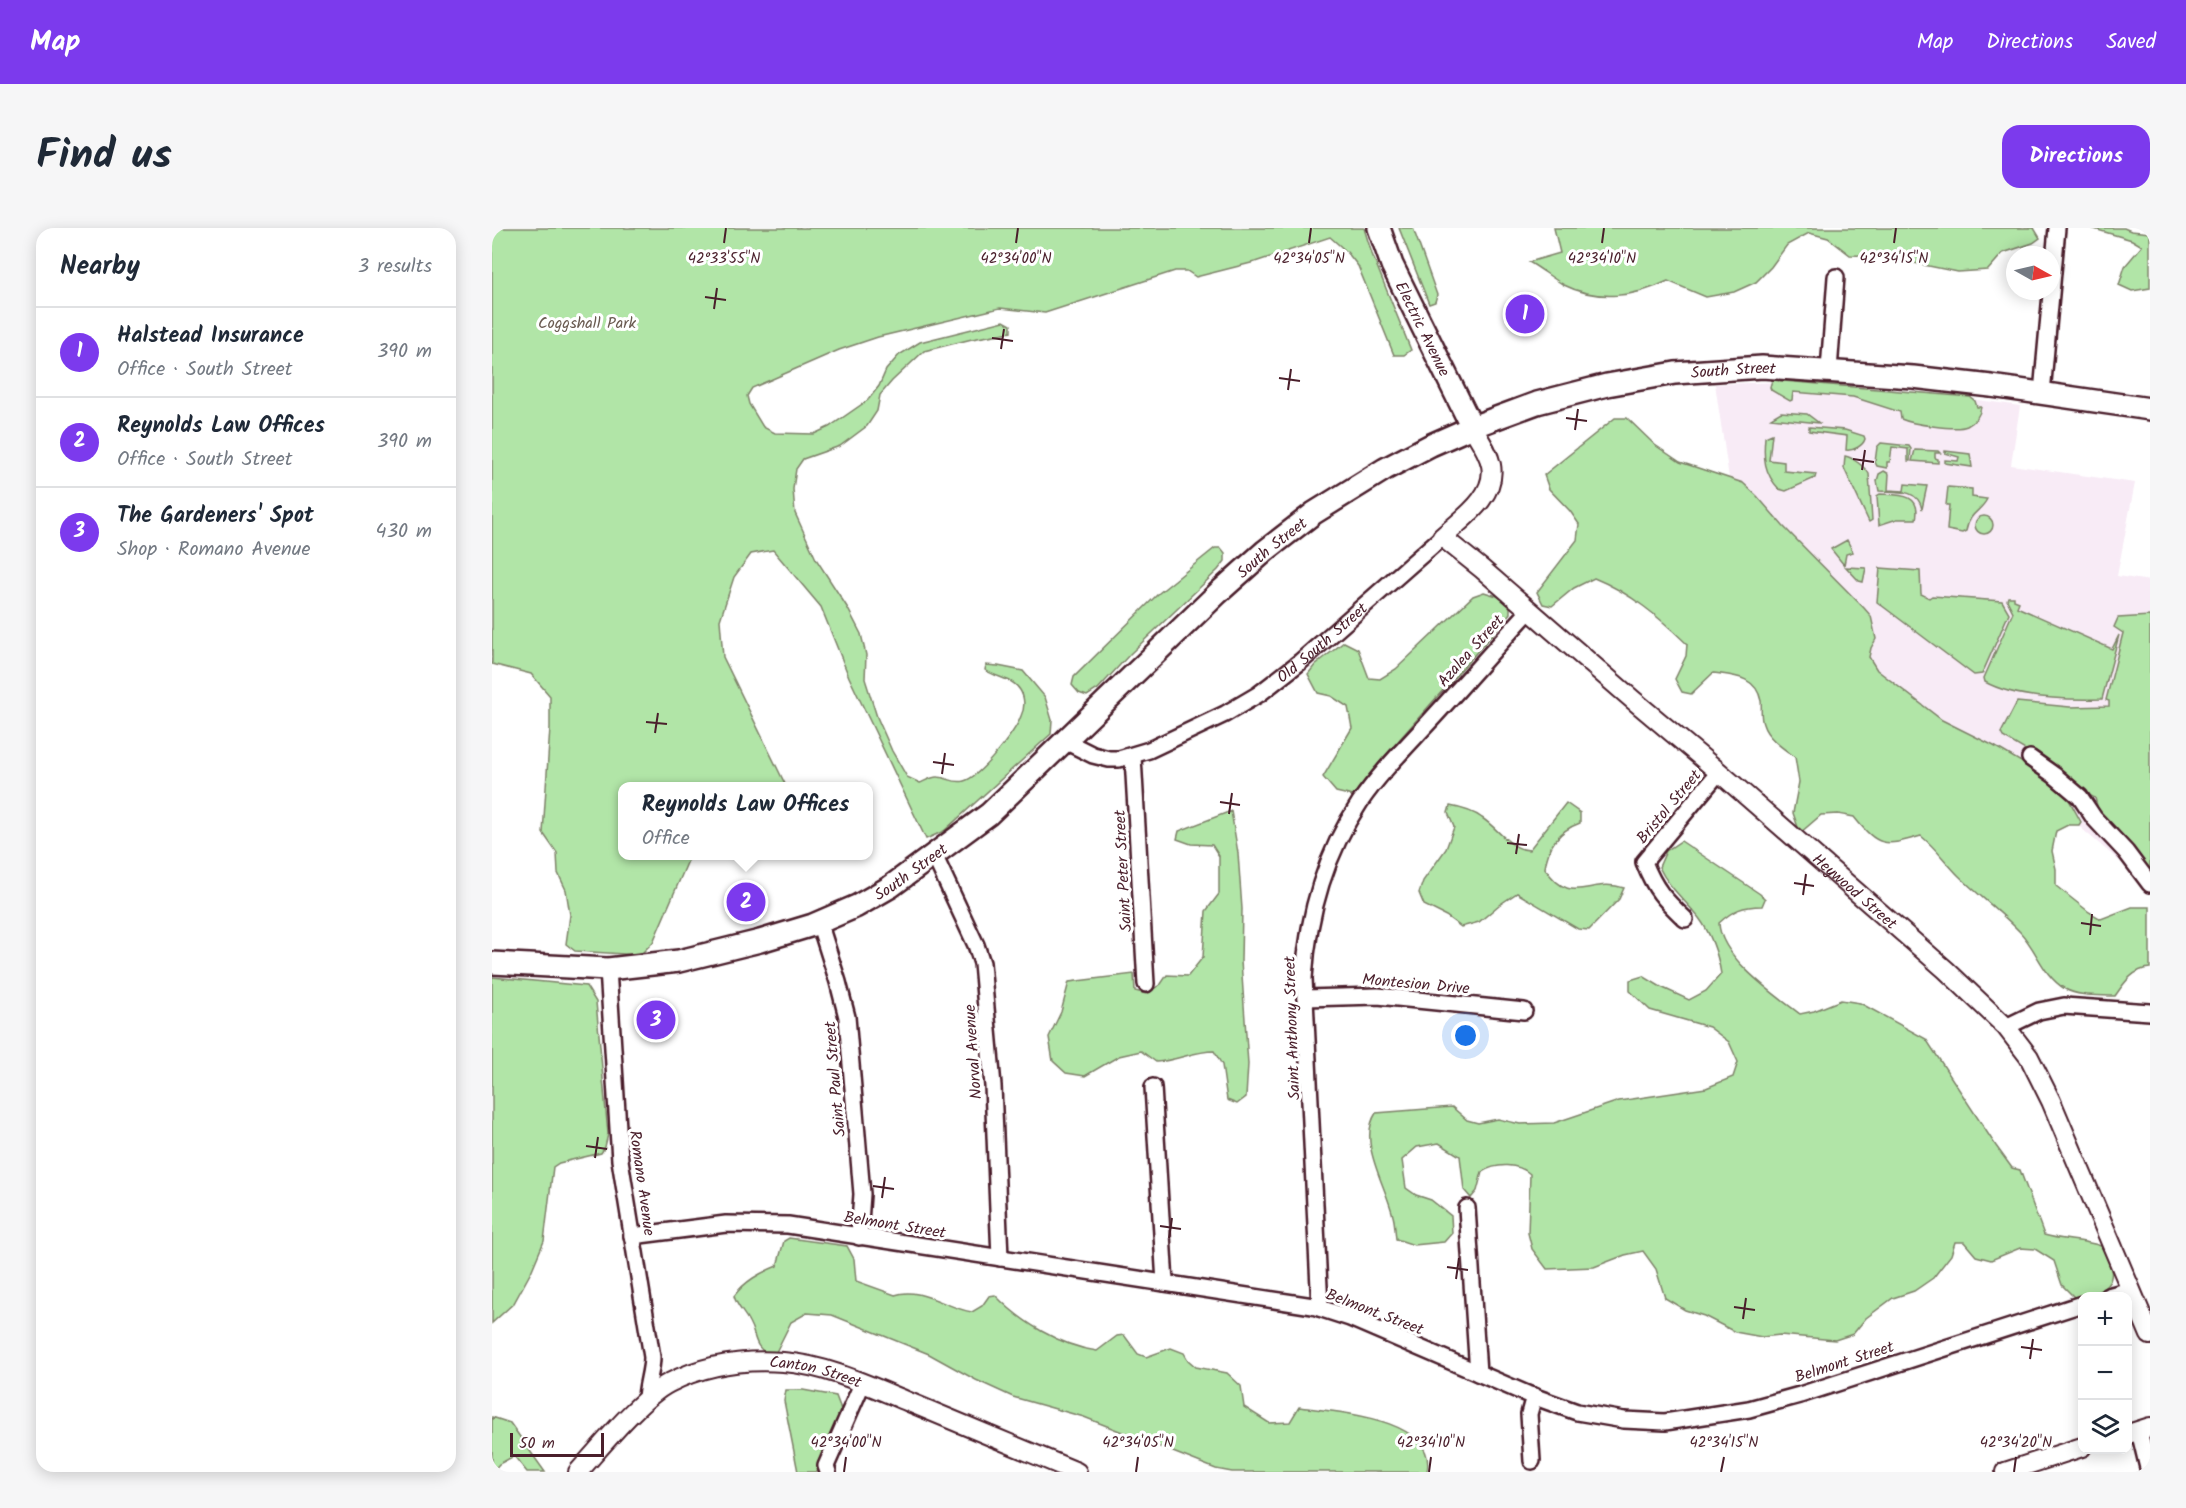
<!DOCTYPE html>
<meta charset="utf-8">
<style>
:root{--surface:#fff;--page:#f6f6f7;--text:#1f2937;--muted:#747a83;--line:#e0e1e3;--accent:#7c3aed}
body{margin:0;font-family:Kalam,sans-serif;background:var(--page);color:var(--text)}
.controls{position:absolute;right:18px;bottom:18px;display:grid;overflow:hidden;border-radius:12px;box-shadow:0 3px 15px #0003}
.controls button{width:54px;height:54px;display:grid;place-items:center;padding:0;border:0;border-bottom:2px solid var(--line);background:var(--surface);color:var(--text);font:30px sans-serif}
.compass{position:absolute;left:1514px;top:18px;width:54px;height:54px;border-radius:50%;background:var(--surface);box-shadow:0 3px 15px #0003;rotate:98deg}
.scale{position:absolute;left:18px;bottom:15px;width:94px;box-sizing:border-box;padding-left:6px;border:3px solid #4a1f2b;border-top:0;font-size:16px;line-height:21px;white-space:nowrap;color:#4a1f2b;-webkit-text-stroke:4px #fff;paint-order:stroke}
.you{position:absolute;left:974px;top:808px;width:21px;height:21px;margin:-15px;border:4px solid #fff;border-radius:50%;background:#1a73e8;box-shadow:0 0 0 9px #1a73e833}
.badge{display:grid;place-items:center;width:39px;height:39px;border-radius:50%;background:var(--accent);color:#fff;font-size:20px;font-weight:700}
.pin{position:absolute;translate:-50% -50%;border:3px solid #fff;box-shadow:0 2px 6px #0006}
.popup{position:absolute;left:126px;top:554px;width:255px;height:78px;box-sizing:border-box;display:grid;place-content:center;border-radius:12px;background:var(--surface);filter:drop-shadow(0 2px 4px #0005);font-size:20px;white-space:nowrap;color:var(--muted)}
.popup b{font-size:22px;color:var(--text)}
.popup::after{content:'';position:absolute;left:50%;top:100%;margin-left:-12px;border:12px solid transparent;border-top-color:var(--surface)}
.list{margin:0;padding:0;list-style:none}
h2{display:flex;justify-content:space-between;align-items:center;height:78px;margin:0;padding:0 24px;font-size:26px}
h2 small{font-size:20px;font-weight:400;color:var(--muted)}
.list li{display:grid;grid-template-columns:39px 1fr auto;gap:18px;align-items:center;box-sizing:border-box;height:90px;padding:0 24px;border-top:2px solid var(--line)}
.list b{display:block;font-size:22px;white-space:nowrap}
.list p{margin:0;font-size:20px;white-space:nowrap;color:var(--muted)}
.list em{font-size:20px;font-style:normal;color:var(--muted)}
.icon{flex:none;width:33px;height:33px;fill:none;stroke:currentColor;stroke-width:2;stroke-linecap:round;stroke-linejoin:round}
.map{position:relative;flex:none;width:1658px;height:1244px;overflow:hidden;border-radius:18px}
header{display:flex;align-items:center;gap:36px;box-sizing:border-box;height:84px;padding:0 30px;background:var(--accent);color:#fff}
header strong{font-size:28px}
nav{display:flex;gap:33px;margin-inline-start:auto;font-size:21px}
.intro{display:flex;align-items:center;justify-content:space-between;box-sizing:border-box;height:144px;padding:0 36px}
h1{margin:0;font-size:42px}
.button{padding:15px 27px;border-radius:18px;background:var(--accent);color:#fff;font-size:21px;font-weight:700}
main{display:flex;gap:36px;padding:0 36px}
aside{flex:1;background:var(--surface);border-radius:18px;box-shadow:0 3px 15px #0003}
.map>svg:first-child{display:block}
.built{fill:#f8ebf6}
.green{fill:#b1e5a7;stroke:#7e8269;stroke-width:1.5}
.lines{fill:none;stroke-linecap:round;stroke-linejoin:round}
.minor-casing{stroke:#4a1f2b;stroke-width:20}
.tertiary-casing{stroke:#4a1f2b;stroke-width:22}
.secondary-casing{stroke:#4a1f2b;stroke-width:26}
.minor{stroke:#fff;stroke-width:15}
.tertiary{stroke:#fff;stroke-width:18}
.secondary{stroke:#fff;stroke-width:21}
.ticks{fill:none;stroke:#4a1f2b;stroke-width:2}
.labels{text-anchor:middle;stroke-width:6;stroke-linejoin:round;paint-order:stroke}
.park-label{font-size:16px;fill:#695a50;stroke:#fff}
.street-label{font-size:16px;fill:#4a1f2b;stroke:#fff}
.ticks-label{font-size:15px;text-anchor:middle;fill:#4a1f2b;stroke:#fff;stroke-width:6;stroke-linejoin:round;paint-order:stroke}
</style>
<header>
<strong>Map</strong>
<nav><a>Map</a><a>Directions</a><a>Saved</a></nav>
</header>
<div class="intro"><h1>Find us</h1><a class="button">Directions</a></div>
<main>
<aside>
<h2>Nearby<small>3 results</small></h2>
<ul class="list">
<li><span class="badge">1</span><div><b>Halstead Insurance</b><p>Office · South Street</p></div><em>390 m</em></li>
<li><span class="badge">2</span><div><b>Reynolds Law Offices</b><p>Office · South Street</p></div><em>390 m</em></li>
<li><span class="badge">3</span><div><b>The Gardeners' Spot</b><p>Shop · Romano Avenue</p></div><em>430 m</em></li>
</ul>
</aside>
<div class="map">
<svg width="1658" height="1244" viewBox="0 0 1658 1244">
<rect width="100%" height="100%" fill="#fff"/>
<filter id="ink" filterUnits="userSpaceOnUse"><feTurbulence type="fractalNoise" baseFrequency=".0167" numOctaves="2"/><feDisplacementMap in="SourceGraphic" scale="12" xChannelSelector="R" yChannelSelector="G"/><feConvolveMatrix kernelMatrix="1 2 1 2 8 2 1 2 1" color-interpolation-filters="sRGB"/></filter>
<g filter="url(#ink)">
<!-- built -->
<path class="built" d="M1294,154L1473,170L1528,178L1519,237L1643,255L1625,348L1658,353V641L1652,633L1633,638L1560,575L1262,456L1174,383L1277,295L1237,250L1223,156Z"/>
<!-- green -->
<path class="green" d="M0,0H872L880,26L919,122L912,127H902L866,38L855,24L838,9L763,34L704,49L695,43H683L553,85L508,80L386,109L347,122L260,160L255,168L257,176L271,199L283,205L322,206L337,199L376,172L387,158L394,142L407,127L428,114L512,93L519,97V104L480,111L432,123L400,153L388,167L385,183L375,198L348,218L311,231L304,241L301,261L303,285L324,331L355,379L369,406L374,427L373,451L385,489L400,523L415,549L428,555C433,553 440,549 445,549C454,549 463,556 472,553C488,549 524,503 529,488C533,480 533,470 528,462C521,450 504,450 493,442L494,437L506,438L531,443L553,469L560,492L559,506L452,603L434,611L357,449L329,379L281,322L259,326L242,349L228,392L231,429L294,558H131V628H198L161,714L148,727L83,723L74,716L78,687L74,662L66,645L65,625L51,605L58,500V468L39,446L0,436Z
M907,0H921L945,67L943,74L937,76Z
M1062,0H1542L1548,10L1541,15L1511,25L1496,42L1466,44L1388,28L1358,27L1336,10L1317,5L1295,17L1279,39L1264,54L1242,64L1214,69L1176,53C1143,69 1106,74 1072,57C1060,50 1049,41 1037,34L1068,25Z
M1599,0H1632L1639,3L1658,5V60L1640,63L1627,57L1633,38L1650,18L1640,12Z
M1280,152L1478,169L1483,173L1485,179H1489C1488,187 1483,194 1475,198C1464,203 1420,196 1409,191L1408,184L1361,169L1301,164L1300,172L1298,173L1279,162L1278,159Z
M1289,184L1315,186L1327,195L1279,190Z
M1123,190H1135L1163,217L1188,234L1251,255L1265,268L1291,298L1372,380L1379,388L1384,411L1379,420L1377,429L1385,442L1450,492L1502,518L1560,552L1576,570L1589,594L1587,597H1576L1564,603L1560,623L1564,641V658L1597,684L1609,691L1640,679H1658V740C1641,741 1632,755 1623,768C1607,767 1587,769 1573,761C1551,748 1545,722 1528,704C1509,684 1486,667 1467,648C1454,635 1444,620 1429,608C1392,619 1386,619 1362,589L1346,586L1329,587L1308,605L1301,585L1307,554L1303,529C1292,521 1275,510 1271,496C1268,489 1270,480 1269,473C1264,448 1242,448 1221,445L1199,466L1190,464L1183,451L1194,428L1195,416C1167,389 1139,365 1102,350L1082,360L1060,378L1051,376L1045,364L1085,312L1087,296L1078,283L1057,261L1052,247Z
M1317,199L1353,202L1372,208L1373,211C1371,218 1361,223 1354,222L1355,208L1317,203Z
M1280,206L1277,232L1292,234V243L1324,246L1323,250L1294,263L1287,261C1272,245 1271,230 1273,209Z
M1389,215L1417,218L1419,221L1418,233H1416V221L1400,219L1398,234H1395V240L1385,238L1383,234L1385,219Z
M1423,222L1446,223L1448,225H1443V230L1446,231V235L1420,233Z
M1453,223L1478,226L1480,239L1453,235V232L1466,233L1467,229L1453,225Z
M1353,228C1360,229 1373,239 1377,246L1380,292L1377,294L1352,240Z
M1392,243L1397,246L1396,262L1412,263L1413,256L1435,258L1430,281C1426,260 1404,264 1387,263L1385,253L1387,246Z
M1456,259L1480,261V269L1495,271C1488,285 1478,283 1474,303L1470,305L1455,302L1457,277H1454Z
M1388,266C1406,267 1430,265 1424,291H1405L1387,297L1385,268Z
M1483 297a9 9 0 1 1 18 0a9 9 0 1 1-18 0Z
M1355,312L1361,324L1354,326L1352,337L1339,321Z
M723,320H729L733,325V333L726,342L638,426L606,461L595,468L587,465L580,457L582,449L667,365Z
M1354,339L1374,340L1371,354L1367,353Z
M1388,340L1428,343L1429,366L1437,370L1440,368L1510,373L1517,385L1490,446L1482,447L1385,374Z
M992,364L1005,368L1018,377V385L1014,391L892,529L861,568L844,564L831,549L860,500L856,479L839,468L826,465L816,446L823,437L852,414L866,421L877,450L888,451L904,441L981,368Z
M1516,369H1522V372L1527,374L1525,379L1620,421L1627,407L1610,471C1575,472 1524,471 1493,454L1492,450L1521,384L1515,372Z
M1658,388V641L1607,585L1603,570L1589,563L1547,530L1511,509L1509,505L1525,474L1578,479L1617,478V473L1614,472L1631,405L1622,399L1626,390Z
M1074,575L1088,585V595C1066,603 1056,618 1053,640C1079,681 1098,648 1132,660L1127,671L1097,702L1086,701L1025,665L1007,677L987,694L969,699L954,688L932,677L927,665L931,653L954,621L962,599L956,585L958,578C969,580 981,583 990,590C1007,601 1017,621 1037,622Z
M739,583L746,625L750,681L749,733L756,836L754,869L745,876L735,872L730,837L722,823C702,823 684,833 664,834L649,823L627,828L593,848L574,845L561,833L557,809L569,784L577,754L642,746L643,763L654,766L669,756L675,747L696,748L711,729L714,683L727,666V628L720,617L699,616L685,611L687,603Z
M1189,613L1268,666L1273,671L1270,678C1251,678 1241,682 1227,695C1228,729 1283,767 1308,786L1322,783L1349,772L1368,775L1434,811L1504,918L1520,940L1528,942L1552,1007C1572,1013 1590,1011 1609,1018C1618,1035 1629,1053 1605,1064C1597,1068 1591,1070 1583,1070L1570,1057L1562,1033L1543,1021L1528,1020L1499,1032L1484,1028L1472,1014H1463L1459,1027L1441,1050L1422,1063L1401,1070L1374,1090L1361,1106L1343,1112L1288,1107L1270,1109L1243,1104L1212,1088L1193,1082L1173,1070L1164,1041L1151,1023L1133,1027L1102,1039L1055,1041L1040,1021L1036,1005L1038,946C1026,935 1004,935 990,944L985,963L979,970L972,962L968,928L947,915L925,919L910,932L914,960L924,967L939,972L959,988L960,1005L952,1014L922,1017L904,1011C903,1003 903,995 901,988C894,957 865,914 884,885L960,879L975,892L986,895L1006,891L1028,896L1062,895L1127,873L1214,860L1241,849L1246,834L1237,814L1217,799L1158,782L1138,763V752L1151,748L1169,759L1197,772L1214,763L1229,746C1226,727 1219,706 1207,690C1194,673 1176,659 1167,639L1174,623Z
M0,749L94,758L104,774L116,906L113,919L109,925L67,935L61,939L52,1013L39,1044L22,1075L0,1095Z
M297,1010L355,1018L362,1031L364,1053L403,1067C428,1058 454,1080 480,1084L490,1078L497,1068L503,1067C529,1094 568,1118 605,1123L625,1108L632,1107L646,1126L654,1129L679,1120L692,1125L696,1132L704,1139L735,1145L749,1158L752,1179L777,1195L798,1194L807,1179C844,1184 946,1190 935,1244H740L724,1241L592,1189L521,1169L484,1152L437,1126L340,1087L315,1085L299,1094L284,1124L277,1127C260,1117 265,1108 257,1094C252,1084 245,1079 242,1068C253,1053 268,1045 285,1038L292,1013Z
M294,1162H311L344,1168L350,1184L328,1232L327,1244H306L292,1173Z
M0,1189L18,1195L53,1244H35L22,1228L7,1236L0,1244Z"/>
<g class="lines">
<!-- minor casing -->
<g class="minor-casing">
<g id="minor">
<path d="M1337,142L1344,49"/>
<path d="M1550,165L1565,0"/>
<path id="s1" d="M573,513L601,527L617,531H627L657,522L733,486L767,466L808,434L950,309"/>
<path d="M641,529L654,756"/>
<path d="M1538,530L1562,547L1588,569L1602,590L1634,624L1658,656"/>
<path d="M442,627L484,717L490,735L501,858L508,1030"/>
<path d="M1193,691C1172,671 1163,662 1152,634L1227,544"/>
<path d="M327,694L346,754L355,789L370,966L367,1009"/>
<path d="M116,741L128,932L160,1129C160,1144 154,1157 154,1172"/>
<path d="M813,770L886,768L1032,783"/>
<path d="M1514,799L1547,783L1572,778L1658,784"/>
<path d="M661,859L673,1055"/>
<path d="M975,980L986,1145"/>
<path d="M140,1008L234,996L296,997L821,1078L858,1090L1035,1166L1085,1184L1132,1192L1173,1194L1257,1181L1308,1167L1590,1076"/>
<path d="M1616,1068L1638,1062"/>
<path d="M828,1080L812,750C816,686 832,628 868,574C888,545 913,520 937,494C971,457 1004,419 1038,382"/>
<path d="M1647,1203L1657,1244"/>
<path d="M1040,1233L1037,1186L1042,1168"/>
<path d="M336,1244L334,1238L370,1156"/>
</g>
</g>
<!-- tertiary casing -->
<g class="tertiary-casing">
<g id="tertiary">
<path id="s2" d="M980,199C987,211 996,223 999,237C1005,268 970,291 950,309L990,341L1140,471L1227,544L1454,742L1514,799L1537,829L1559,873L1658,1107"/>
<path d="M1636,1206L1658,1199"/>
<path id="s3" d="M86,1244C109,1219 148,1170 177,1155C212,1137 251,1131 291,1134C334,1137 378,1158 417,1174C473,1197 529,1221 585,1244"/>
<path d="M1513,1244L1590,1219"/>
</g>
</g>
<!-- secondary casing -->
<g class="secondary-casing">
<g id="secondary">
<path id="s4" d="M887,0L900,37L980,199"/>
<path id="s5" d="M0,735L116,741L187,733L268,713L321,697L365,678L398,659L497,586L726,365L773,323L822,285L893,241L939,217L980,199L1045,175L1115,157L1183,145L1270,139L1421,149L1499,158L1658,181"/>
</g>
</g>
<!-- minor -->
<use href="#minor" class="minor"/>
<!-- tertiary -->
<use href="#tertiary" class="tertiary"/>
<!-- secondary -->
<use href="#secondary" class="secondary"/>
</g>
</g>
<!-- ticks -->
<path class="ticks" d="M232,15L234,0M524,15L526,0M817,15L819,0M1110,15L1112,0M1402,15L1404,0M213,69L234,72M222,81L225,60M500,110L521,113M509,121L512,101M787,150L808,153M796,162L799,141M1074,190L1095,193M1083,202L1086,181M1361,231L1382,234M1370,242L1373,222M154,494L175,496M163,505L166,485M441,534L462,537M450,546L453,525M728,574L748,577M737,586L740,565M1015,615L1035,617M1024,626L1027,606M1302,655L1322,658M1311,667L1314,646M1589,695L1609,698M1598,707L1600,686M94,918L115,921M103,930L106,909M381,958L402,961M390,970L393,949M668,998L689,1001M677,1010L680,990M955,1039L976,1042M964,1051L967,1030M1242,1079L1263,1082M1251,1091L1254,1070M1529,1119L1550,1122M1538,1131L1541,1111M352,1244L354,1229M644,1244L646,1229M937,1244L939,1229M1229,1244L1232,1229M1522,1244L1524,1229"/>
<g class="labels">
<!-- park labels -->
<g class="park-label">
<text x="95" y="100">Coggshall Park</text>
</g>
<!-- street labels -->
<g class="street-label">
<text dy="6" stroke="none"><textPath href="#s4" startOffset="110">Electric Avenue</textPath></text>
<text dy="6" stroke="none"><textPath href="#s5" startOffset="1428">South Street</textPath></text>
<text dy="6" stroke="none"><textPath href="#s5" startOffset="924">South Street</textPath></text>
<text dy="6" stroke="none"><textPath href="#s1" startOffset="294">Old South Street</textPath></text>
<text transform="translate(978 422) rotate(-48)" y="6">Azalea Street</text>
<text transform="translate(1176 578) rotate(-50)" y="6">Bristol Street</text>
<text dy="6" stroke="none"><textPath href="#s5" startOffset="438">South Street</textPath></text>
<text transform="translate(630 643) rotate(-93)" y="6">Saint Peter Street</text>
<text dy="6" stroke="none"><textPath href="#s2" startOffset="678">Heywood Street</textPath></text>
<text transform="translate(924 755) rotate(5)" y="6">Montesion Drive</text>
<text transform="translate(799 800) rotate(-92)" y="6">Saint Anthony Street</text>
<text transform="translate(480 824) rotate(-94)" y="6">Norval Avenue</text>
<text transform="translate(342 851) rotate(-95)" y="6">Saint Paul Street</text>
<text transform="translate(151 955) rotate(82)" y="6">Romano Avenue</text>
<text transform="translate(403 996) rotate(9)" y="6">Belmont Street</text>
<text transform="translate(883 1083) rotate(21)" y="6">Belmont Street</text>
<text transform="translate(1352 1133) rotate(-18)" y="6">Belmont Street</text>
<text dy="6" stroke="none"><textPath href="#s3" startOffset="279">Canton Street</textPath></text>
</g>
</g>
<g class="ticks-label">
<text x="232" y="35">42°33'55"N</text>
<text x="524" y="35">42°34'00"N</text>
<text x="817" y="35">42°34'05"N</text>
<text x="1110" y="35">42°34'10"N</text>
<text x="1402" y="35">42°34'15"N</text>
<text x="354" y="1219">42°34'00"N</text>
<text x="646" y="1219">42°34'05"N</text>
<text x="939" y="1219">42°34'10"N</text>
<text x="1232" y="1219">42°34'15"N</text>
<text x="1524" y="1219">42°34'20"N</text>
</g>
</svg>
<div class="controls">
<button>+</button>
<button>−</button>
<button><svg class="icon" aria-label="layers" viewBox="0 0 24 24"><path d="M12 4l9 5-9 5-9-5zM3 14l9 5 9-5"/></svg></button>
</div>
<svg class="compass" viewBox="-18 -18 36 36"><path d="M0-13l5 13h-10z" fill="#e53935"/><path d="M0 13l5-13h-10z" fill="#747a83"/></svg>
<div class="scale">50 m</div>
<div class="you"></div>
<div class="pin badge" style="left:1033px;top:86px">1</div>
<div class="pin badge" style="left:254px;top:674px">2</div>
<div class="popup"><b>Reynolds Law Offices</b>Office</div>
<div class="pin badge" style="left:164px;top:792px">3</div>
</div>
</main>
